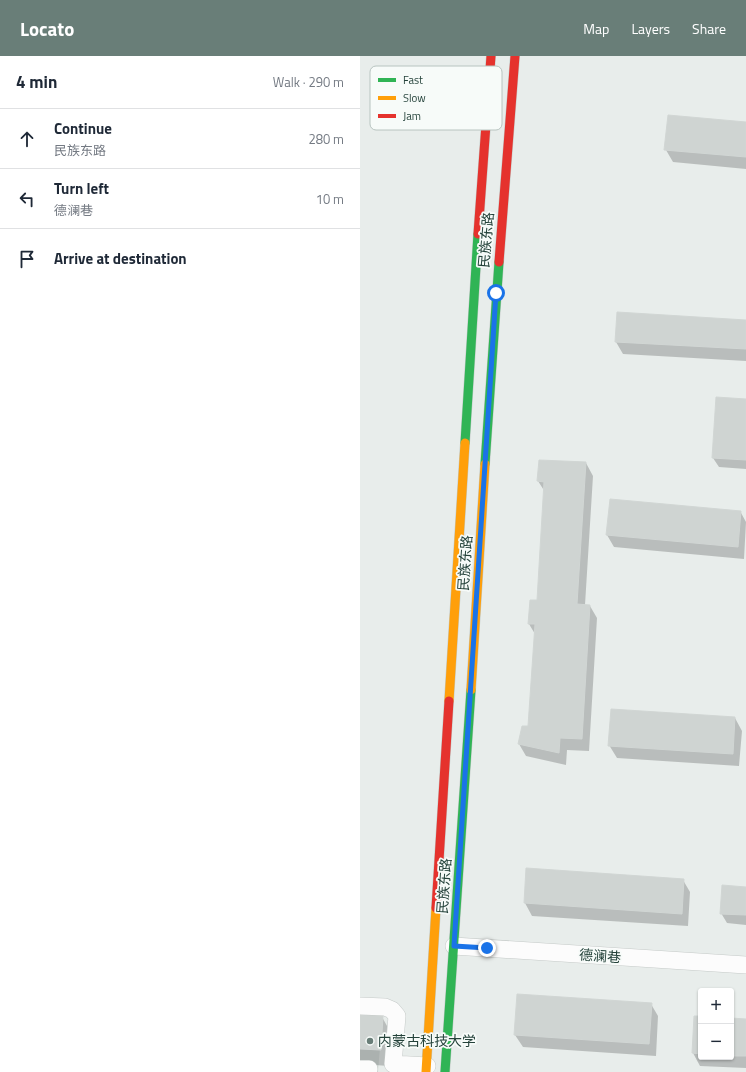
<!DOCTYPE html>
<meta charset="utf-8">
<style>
:root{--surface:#fff;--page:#f6f6f7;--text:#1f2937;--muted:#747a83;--line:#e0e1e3;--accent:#697e78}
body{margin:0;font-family:"Titillium Web","Noto Sans SC",sans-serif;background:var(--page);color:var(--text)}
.controls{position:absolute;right:12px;bottom:12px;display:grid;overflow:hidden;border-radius:4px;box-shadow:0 1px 3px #0004}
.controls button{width:36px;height:36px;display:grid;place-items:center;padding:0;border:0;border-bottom:1px solid var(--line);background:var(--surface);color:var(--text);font:20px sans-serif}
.stop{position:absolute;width:12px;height:12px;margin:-9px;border:3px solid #1a73e8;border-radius:50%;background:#fff}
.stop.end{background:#1a73e8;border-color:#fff;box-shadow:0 1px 4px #0008}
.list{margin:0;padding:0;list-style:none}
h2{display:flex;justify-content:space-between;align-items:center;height:52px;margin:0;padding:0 16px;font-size:17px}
h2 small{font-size:13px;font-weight:400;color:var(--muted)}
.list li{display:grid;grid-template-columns:26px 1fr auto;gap:12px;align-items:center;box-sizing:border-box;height:60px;padding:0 16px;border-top:1px solid var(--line)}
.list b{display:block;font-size:15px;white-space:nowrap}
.list p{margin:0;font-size:13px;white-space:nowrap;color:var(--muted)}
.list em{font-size:13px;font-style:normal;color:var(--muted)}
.icon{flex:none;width:22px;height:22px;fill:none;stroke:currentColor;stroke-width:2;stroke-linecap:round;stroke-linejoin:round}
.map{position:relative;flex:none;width:386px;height:1016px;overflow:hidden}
header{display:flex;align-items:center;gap:24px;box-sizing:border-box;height:56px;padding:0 20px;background:var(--accent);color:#fff}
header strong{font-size:19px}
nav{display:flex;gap:22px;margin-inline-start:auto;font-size:14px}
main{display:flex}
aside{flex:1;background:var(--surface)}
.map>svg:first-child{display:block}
.built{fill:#d6dedb}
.shadow{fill:#0003}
.building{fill:#cfd4d2;stroke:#d1d6d4}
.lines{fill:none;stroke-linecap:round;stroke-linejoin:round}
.street-casing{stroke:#c5cac8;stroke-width:18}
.fast-casing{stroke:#c3cbc8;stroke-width:10}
.slow-casing{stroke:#c3cbc8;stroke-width:10}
.jam-casing{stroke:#c3cbc8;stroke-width:10}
.street{stroke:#fcfcfc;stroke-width:17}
.fast{stroke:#30b455;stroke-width:9}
.slow{stroke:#ff9f0a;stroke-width:9}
.jam{stroke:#e5322d;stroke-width:9}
.route{stroke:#1a73e8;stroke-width:5}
.poi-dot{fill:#697e78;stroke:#f7fbf9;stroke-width:1.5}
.labels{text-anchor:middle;stroke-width:3.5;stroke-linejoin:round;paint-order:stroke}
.street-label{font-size:14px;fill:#24423a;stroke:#f7fbf9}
.poi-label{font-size:14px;fill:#24423a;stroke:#f7fbf9;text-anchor:start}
.key{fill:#f7fbf9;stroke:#b8c4c0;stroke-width:1}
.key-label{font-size:11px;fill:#24423a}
</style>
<header>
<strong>Locato</strong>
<nav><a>Map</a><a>Layers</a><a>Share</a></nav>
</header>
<main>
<aside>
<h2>4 min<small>Walk · 290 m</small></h2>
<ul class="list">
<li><svg class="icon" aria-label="ahead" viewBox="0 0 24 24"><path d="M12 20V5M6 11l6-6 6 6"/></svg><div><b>Continue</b><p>民族东路</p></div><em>280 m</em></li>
<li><svg class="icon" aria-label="left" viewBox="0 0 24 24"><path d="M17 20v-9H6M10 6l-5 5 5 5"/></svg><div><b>Turn left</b><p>德澜巷</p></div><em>10 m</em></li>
<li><svg class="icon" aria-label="arrive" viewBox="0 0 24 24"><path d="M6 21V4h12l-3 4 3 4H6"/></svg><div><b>Arrive at destination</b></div></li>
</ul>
</aside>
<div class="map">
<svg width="386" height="1016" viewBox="0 0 386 1016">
<rect width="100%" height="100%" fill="#e8edeb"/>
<!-- built -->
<path class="built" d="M0,953L23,955L18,1016H0Z"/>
<!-- shadow -->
<path class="shadow" d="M386,67V113L313,106L306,94Z
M386,265V305L263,298L256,286Z
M386,344V413L359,411L353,402Z
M226,407L233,420L225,549L230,550L237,562L229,695L207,694L206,709L166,700L159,688L169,671L175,578L169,568L178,545L185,436L178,425Z
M380,455L386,466L384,503L254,491L247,479Z
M375,662L382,675L379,710L257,702L249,689Z
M167,813L323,824L330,836L328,870L172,860L165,847Z
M386,832V869L367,867L361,857Z
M291,948L298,960L296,1000L163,991L155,979Z
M0,960L22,961L31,977L29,1010L0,1008Z
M341,961V1001H371V963L386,964V1012L340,1010L333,997Z"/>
<!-- building -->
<path class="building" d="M308,59L386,66V101L304,94Z
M257,256L386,264V293L255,286Z
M356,341L386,343V404L352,402Z
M179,404L226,406L217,548L230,549L222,683L200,682L199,697L158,688L162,670H168L175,568H168L170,544H177L184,426L177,425Z
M250,443L381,455L378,491L246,479Z
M251,653L375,661L373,698L248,690Z
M166,812L324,823L322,858L164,847Z
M362,829L386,831V859L360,858Z
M157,938L292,947L289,988L154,979Z
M0,959L23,960L21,994L0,993Z
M334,960H341V998L332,997Z
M371,962L386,963V1000H371Z"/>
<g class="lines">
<!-- street casing -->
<g class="street-casing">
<path id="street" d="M94,890L386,909
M0,950L25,951L32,954L37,960L33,1008L67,1010
M0,1013H9"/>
</g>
<!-- fast casing -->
<g class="fast-casing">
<path id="fast" d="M105,387L118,178
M125,408L139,206
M85,1016L111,634"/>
</g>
<!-- slow casing -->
<g class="slow-casing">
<path id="slow" d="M111,634L125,408
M89,645L105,387
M66,1016L76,852"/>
</g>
<!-- jam casing -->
<g class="jam-casing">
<path id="jam" d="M118,178L131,0
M139,206L155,0
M76,852L89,645"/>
</g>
<!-- street -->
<use href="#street" class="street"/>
<!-- fast -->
<use href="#fast" class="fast"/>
<!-- slow -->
<use href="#slow" class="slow"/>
<!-- jam -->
<use href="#jam" class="jam"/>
</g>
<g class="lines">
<!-- route -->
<path class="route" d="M127,892L94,890L136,237"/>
</g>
<!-- markers -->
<circle class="poi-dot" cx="10" cy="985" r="4"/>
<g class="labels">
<!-- street labels -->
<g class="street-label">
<text transform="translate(126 184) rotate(-85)" y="5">民族东路</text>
<text transform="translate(105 507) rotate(-86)" y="5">民族东路</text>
<text transform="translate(84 830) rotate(-86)" y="5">民族东路</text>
<text transform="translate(240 900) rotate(4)" y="5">德澜巷</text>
</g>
<!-- poi labels -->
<g class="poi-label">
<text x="18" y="990">内蒙古科技大学</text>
</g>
</g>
<!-- legend -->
<rect x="10" y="10" width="132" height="64" rx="6" class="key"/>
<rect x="18" y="22" width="18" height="4" fill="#30b455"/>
<rect x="18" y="40" width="18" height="4" fill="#ff9f0a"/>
<rect x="18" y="58" width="18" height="4" fill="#e5322d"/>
<g class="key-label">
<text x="43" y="28">Fast</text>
<text x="43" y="46">Slow</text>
<text x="43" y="64">Jam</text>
</g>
</svg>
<div class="controls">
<button>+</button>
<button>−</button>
</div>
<div class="stop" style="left:136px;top:237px"></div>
<div class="stop end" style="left:127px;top:892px"></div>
</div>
</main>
